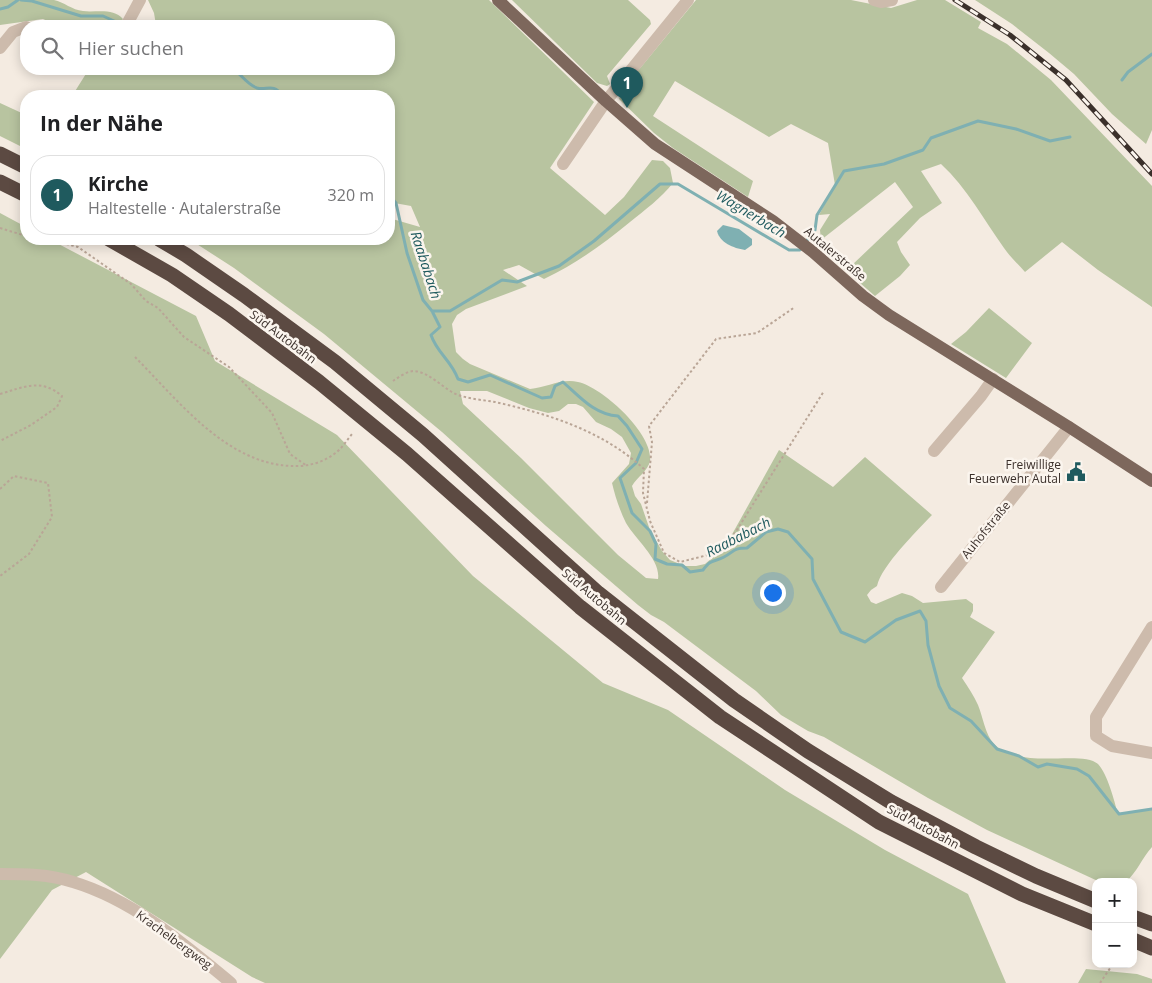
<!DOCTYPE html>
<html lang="de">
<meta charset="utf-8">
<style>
:root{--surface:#fff;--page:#f2f2f2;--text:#202124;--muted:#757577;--line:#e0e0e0;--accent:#1f5a5e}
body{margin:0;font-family:"Open Sans",sans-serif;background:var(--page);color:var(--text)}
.controls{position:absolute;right:15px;bottom:15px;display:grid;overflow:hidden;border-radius:10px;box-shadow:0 2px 12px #0003}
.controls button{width:45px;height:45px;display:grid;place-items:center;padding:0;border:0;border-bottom:1px solid var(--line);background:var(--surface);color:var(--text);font:25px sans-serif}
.you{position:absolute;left:772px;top:592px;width:18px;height:18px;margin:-12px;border:4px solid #fff;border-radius:50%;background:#1a73e8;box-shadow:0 0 0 8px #1a73e833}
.badge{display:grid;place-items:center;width:32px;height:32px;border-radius:50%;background:var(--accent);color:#fff;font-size:16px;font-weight:700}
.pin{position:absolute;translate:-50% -41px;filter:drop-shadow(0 1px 2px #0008)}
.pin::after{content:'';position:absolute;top:26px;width:18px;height:15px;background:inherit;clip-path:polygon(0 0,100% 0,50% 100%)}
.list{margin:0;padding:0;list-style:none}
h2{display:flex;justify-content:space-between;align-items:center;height:65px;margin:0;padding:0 20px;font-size:21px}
h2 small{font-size:16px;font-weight:400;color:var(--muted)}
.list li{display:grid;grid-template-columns:32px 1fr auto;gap:15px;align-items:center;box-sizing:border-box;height:80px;margin:0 10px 10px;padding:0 10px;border:1px solid var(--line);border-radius:20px}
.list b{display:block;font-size:19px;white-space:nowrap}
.list p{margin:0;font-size:16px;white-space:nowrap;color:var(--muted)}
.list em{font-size:16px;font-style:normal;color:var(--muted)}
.icon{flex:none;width:28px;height:28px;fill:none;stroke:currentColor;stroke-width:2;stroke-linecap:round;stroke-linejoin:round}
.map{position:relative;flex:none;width:1152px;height:983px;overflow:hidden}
.search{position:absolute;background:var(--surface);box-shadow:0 2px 12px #0003;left:20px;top:20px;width:375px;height:55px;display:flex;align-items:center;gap:12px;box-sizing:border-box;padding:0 18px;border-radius:20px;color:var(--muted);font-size:19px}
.panel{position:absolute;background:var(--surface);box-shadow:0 2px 12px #0003;left:20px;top:90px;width:375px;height:155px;border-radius:20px}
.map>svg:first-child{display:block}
.green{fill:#b8c4a0;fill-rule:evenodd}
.water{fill:#7fb0b2}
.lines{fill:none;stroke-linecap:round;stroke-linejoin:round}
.stream{stroke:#7fb0b2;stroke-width:3}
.path{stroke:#b9a596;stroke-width:2;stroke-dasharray:2.5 2.5;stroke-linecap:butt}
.minor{stroke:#cdbbac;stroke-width:12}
.major{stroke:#7d675c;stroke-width:12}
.highway{stroke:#5c4a42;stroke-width:15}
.rail-casing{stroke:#3b302b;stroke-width:5}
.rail{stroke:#fbf5ee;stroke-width:3;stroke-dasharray:9;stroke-linecap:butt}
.highway-bridge{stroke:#5c4a42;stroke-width:15}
.labels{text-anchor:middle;stroke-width:5;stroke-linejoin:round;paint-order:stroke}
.street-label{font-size:12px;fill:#3b302b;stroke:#fbf5ee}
.poi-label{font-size:12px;fill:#3b302b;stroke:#fbf5ee;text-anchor:end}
.water-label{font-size:14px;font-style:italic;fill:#1f5a5e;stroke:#fbf5ee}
</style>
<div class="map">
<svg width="1152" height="983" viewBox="0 0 1152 983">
<rect width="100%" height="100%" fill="#f4ebe1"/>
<!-- green -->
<path class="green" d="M0,0C17,0 38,0 54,0C64,2 72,10 83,11C95,13 113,7 123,19L118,26H59L43,19L0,25Z
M148,0H489L594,102L550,168L605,215L624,197L652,160L663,161L670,168L673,183C661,198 645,210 630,222C603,244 576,264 544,279L519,265L503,270L527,286L466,309L457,315L452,324L456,352L463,359L470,364L530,389C546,388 561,378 578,382C602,387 654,434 650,461C648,471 637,477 632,486L635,496L641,504L650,530L662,551L670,560L685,566H696L705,564L725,547L779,450L833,487L865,457L932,515C916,532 882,565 877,586L871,590L867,595L871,602L876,604L902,593L912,596L923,603L966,599L973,604V611L970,617L995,632L962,678C968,687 974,696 978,705C983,717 985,734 994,744C1020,771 1081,749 1098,764C1108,775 1114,800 1118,814L1152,810V847C1142,858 1137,872 1126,882H1100L987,830L928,798L824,737L808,731L781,715L756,691L664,622L651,615L638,605L546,526L442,432L324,334L234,268L189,239H389V218L420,227L411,206L389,202V96H72L89,69H389V26H135L139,22L156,25L154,13ZM460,391H487L529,408L548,413L559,411L568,404H576L583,407L596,422L611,429L622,437L631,453L629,464L612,483C615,496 620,511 626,523C636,540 661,560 658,579L646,578L618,555L521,458L463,404Z
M512,0H628L650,20L651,24L607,76L610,84L607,86L597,83Z
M696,0H851L891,8L917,0H945L981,22L978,28L1007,44L1051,80L1152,186V307L1098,270L1062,242L1025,272C1018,264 1010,257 1004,248C984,220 967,188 941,164L921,171L942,203L920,218L897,242L901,252L910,265L900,276L875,296L821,249L824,242L851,266L913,207L895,182L821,240L820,230L830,214L819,215L835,185L828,143L791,124L769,137L675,81L653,116L753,181L748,197L673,148L654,133L619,99L623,89Z
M975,0H1152V130L1146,144L1112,114L1074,74L1049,53L1012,24Z
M0,103L26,115V149L0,136Z
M0,213L26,227V239H49L196,316L215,361L337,435L473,576L603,683L668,710L785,790L885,850L968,894L1006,983H265L252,977L86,872L52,890L0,959Z
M989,308L1032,343L1006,378L951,344L966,332Z
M1086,969L1137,974L1152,979V983H1078Z"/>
<!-- water -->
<path class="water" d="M723,225L739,229L752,239V245L745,250C733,248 720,243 717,231Z"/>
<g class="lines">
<!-- stream -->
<path class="stream" d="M21,0L32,1L81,16H103L123,25
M0,9L8,7L18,0
M218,69H223
M234,69C241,75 248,85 257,88C267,91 272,82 283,96
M1122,80L1128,72L1152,54
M389,195L396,203L407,253L423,300L432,311L440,327L431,335C437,353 451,360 458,379L468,382L490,375L542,398L551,397L555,386L563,382C580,397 595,415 618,416L627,426L642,449L636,463L620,478L632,513L650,531L656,544L655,559L667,564L682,565L690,572L703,570C712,558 713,563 724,557C735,551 733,548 747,548L766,532L778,529L788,532L812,559L813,579L841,632L865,642L896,620L920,611L926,621L928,645L939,686L950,708L971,721L997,749L1019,756L1038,767L1047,764L1077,769L1089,776L1119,814L1152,809
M805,243L815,230L817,215L844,171L884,164L923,150L931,138L978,121L1016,129L1050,141L1070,137
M432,311H450L502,280L517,282L559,266L594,241L660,184H678L789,250H800L802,248"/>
<!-- path -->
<path class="path" d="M0,228L26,236
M47,239L78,247L131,284L146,301L158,308L184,337L229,367L272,413L290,454L307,466
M135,357C178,400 225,463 291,466C308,467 327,462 340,449C344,445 348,439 352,434
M393,381C399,377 407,371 414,371C430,372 443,389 458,395C470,399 483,400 495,402C549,414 603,431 644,469L643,493L650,521L664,553L680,562L708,555L735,533L824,391
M0,394C24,387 41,378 62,396L57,407L31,425L0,441
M0,489L14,476L48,483L52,517L29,554L0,576
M647,503L652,442L649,426L716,339L757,333L795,307
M1100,983L1113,964"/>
<!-- minor -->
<path class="minor" d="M874,0L881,2L892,0
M126,26L140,0
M0,48L13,32L26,27
M563,164L606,101L688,0
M934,451L981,396L993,379
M941,587L1069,427
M1152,627L1096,717V736L1112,746L1152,753
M0,874C24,874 49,874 73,882C133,900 183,943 231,983"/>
<!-- major -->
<path class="major" d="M498,0L606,101L655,144L773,221L813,252L863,296L889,315L1069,427L1152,481"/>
<!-- highway -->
<path class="highway" d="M0,154L26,167
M0,182L26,195
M109,239L172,275L229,314L319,382L407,454L580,607L720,717L879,822L1022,894L1096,924
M159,239L186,255L244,295L335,362L423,435L598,593L734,700L808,751L891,802L976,847L1036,876L1096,901
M1133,940L1152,948"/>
<!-- rail casing -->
<g class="rail-casing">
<path id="rail" d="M955,0L1010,35L1066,80L1152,174"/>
</g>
<!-- rail -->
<use href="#rail" class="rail"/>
<!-- highway-bridge -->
<path class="highway-bridge" d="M1133,917L1152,924"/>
</g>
<!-- icons -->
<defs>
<g id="civic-bare" transform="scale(1.5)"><path d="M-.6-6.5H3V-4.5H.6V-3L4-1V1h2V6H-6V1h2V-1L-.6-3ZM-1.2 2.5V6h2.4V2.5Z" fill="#1f5a5e" stroke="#fbf5ee" stroke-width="2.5" paint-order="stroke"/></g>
</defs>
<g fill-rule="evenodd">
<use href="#civic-bare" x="1076" y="472"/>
</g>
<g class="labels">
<!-- street labels -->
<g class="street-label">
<text transform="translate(835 254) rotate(40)" y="4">Autalerstraße</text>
<text transform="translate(283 337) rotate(37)" y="4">Süd Autobahn</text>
<text transform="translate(986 530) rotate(-51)" y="4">Auhofstraße</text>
<text transform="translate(594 597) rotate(40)" y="4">Süd Autobahn</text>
<text transform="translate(923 827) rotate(28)" y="4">Süd Autobahn</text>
<text transform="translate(174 940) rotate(36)" y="4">Krachelbergweg</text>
</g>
<!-- poi labels -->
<g class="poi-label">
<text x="1061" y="469">Freiwillige<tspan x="1061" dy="14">Feuerwehr Autal</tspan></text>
</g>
<!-- water labels -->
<g class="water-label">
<text transform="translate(751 214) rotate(31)" y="5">Wagnerbach</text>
<text transform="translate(426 265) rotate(72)" y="5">Raababach</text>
<text transform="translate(738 537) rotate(-27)" y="5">Raababach</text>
</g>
</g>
</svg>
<div class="controls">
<button>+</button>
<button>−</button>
</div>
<div class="you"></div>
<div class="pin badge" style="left:627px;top:108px">1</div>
<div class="search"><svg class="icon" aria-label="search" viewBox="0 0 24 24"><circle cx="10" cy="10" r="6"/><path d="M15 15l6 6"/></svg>Hier suchen</div>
<section class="panel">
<h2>In der Nähe<small></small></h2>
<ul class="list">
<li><span class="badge">1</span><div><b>Kirche</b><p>Haltestelle · Autalerstraße</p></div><em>320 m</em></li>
</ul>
</section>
</div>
